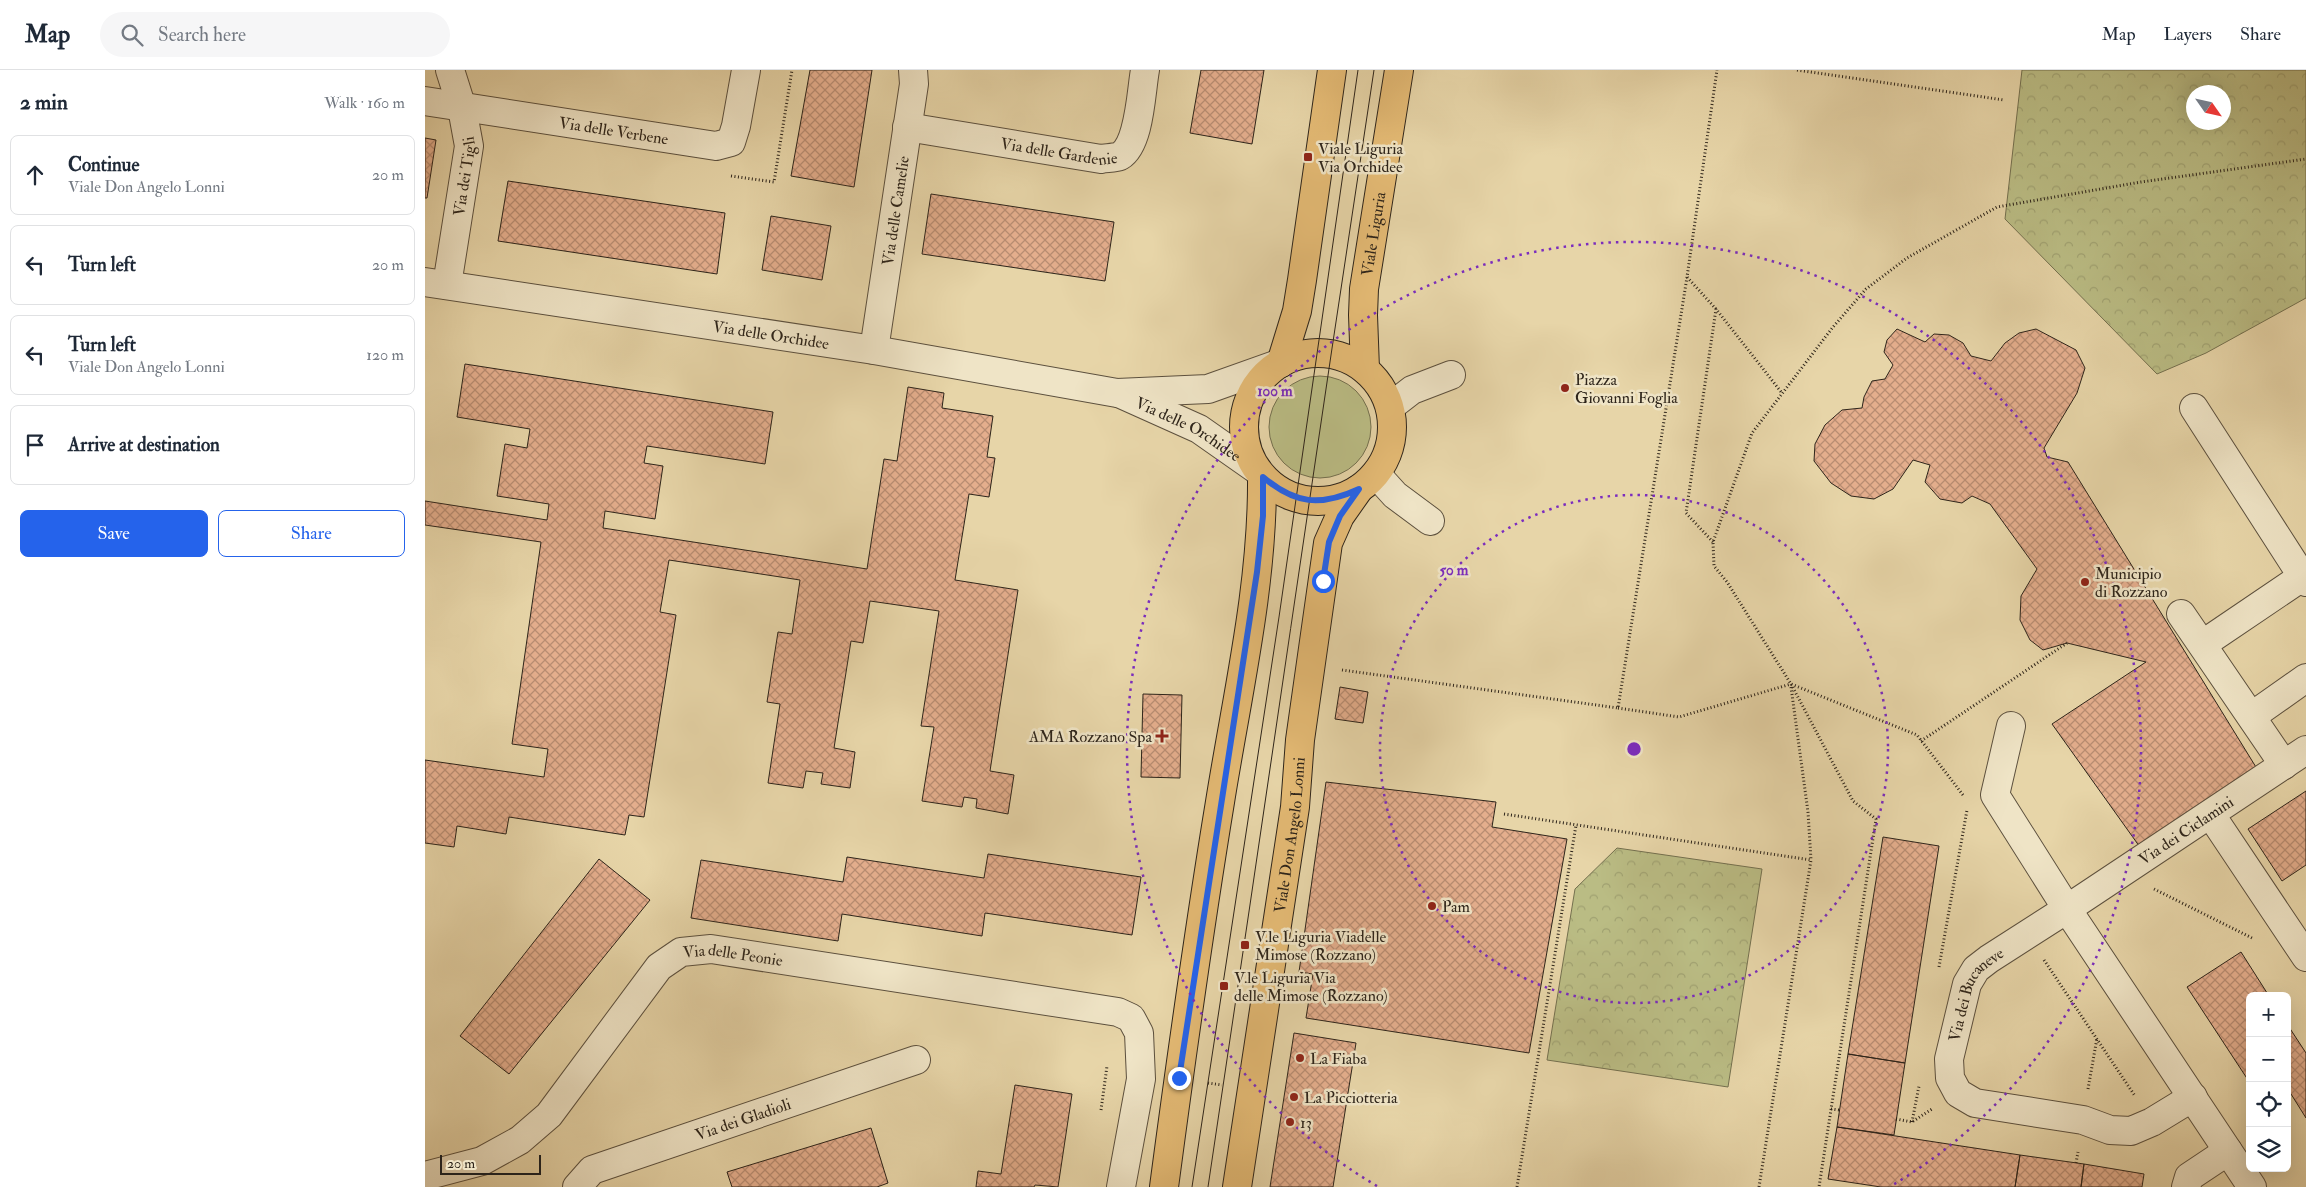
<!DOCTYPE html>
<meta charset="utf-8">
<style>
:root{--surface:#fff;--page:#f6f6f7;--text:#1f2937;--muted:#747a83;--line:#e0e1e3;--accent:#2563eb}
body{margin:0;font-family:"IM FELL Double Pica",serif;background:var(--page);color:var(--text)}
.controls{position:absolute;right:15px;bottom:15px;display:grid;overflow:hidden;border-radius:8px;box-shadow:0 5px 20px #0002}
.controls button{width:45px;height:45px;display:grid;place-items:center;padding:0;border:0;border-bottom:1px solid var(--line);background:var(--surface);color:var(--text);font:25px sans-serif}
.compass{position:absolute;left:1761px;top:15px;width:45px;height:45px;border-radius:50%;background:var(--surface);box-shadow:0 5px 20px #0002;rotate:124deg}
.scale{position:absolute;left:15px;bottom:12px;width:101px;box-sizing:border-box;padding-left:5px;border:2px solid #2d241a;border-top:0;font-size:14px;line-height:18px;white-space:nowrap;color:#2d241a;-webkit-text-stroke:4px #efe4c6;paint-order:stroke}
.stop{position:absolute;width:15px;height:15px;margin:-11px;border:4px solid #2563eb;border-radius:50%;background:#fff}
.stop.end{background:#2563eb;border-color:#fff;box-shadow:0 1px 5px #0008}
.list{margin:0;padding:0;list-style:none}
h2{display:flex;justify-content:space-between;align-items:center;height:65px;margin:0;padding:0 20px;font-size:21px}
h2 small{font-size:16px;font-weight:400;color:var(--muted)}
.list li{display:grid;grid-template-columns:32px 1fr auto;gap:15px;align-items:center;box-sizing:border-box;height:80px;margin:0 10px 10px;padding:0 10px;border:1px solid var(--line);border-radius:8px}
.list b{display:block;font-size:19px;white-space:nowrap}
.list p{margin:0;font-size:16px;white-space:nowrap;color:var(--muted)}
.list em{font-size:16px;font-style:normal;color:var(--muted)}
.actions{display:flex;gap:10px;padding:15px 20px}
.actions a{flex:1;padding:11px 0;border:1px solid var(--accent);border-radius:8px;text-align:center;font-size:18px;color:var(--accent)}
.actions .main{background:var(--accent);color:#fff}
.icon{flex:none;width:28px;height:28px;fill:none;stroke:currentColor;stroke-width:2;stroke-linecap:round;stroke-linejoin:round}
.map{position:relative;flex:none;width:1881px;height:1117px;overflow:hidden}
header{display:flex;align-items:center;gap:30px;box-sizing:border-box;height:70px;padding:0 25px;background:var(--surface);border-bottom:1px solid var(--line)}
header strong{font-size:24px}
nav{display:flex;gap:28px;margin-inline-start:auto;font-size:18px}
.search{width:350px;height:45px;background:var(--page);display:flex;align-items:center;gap:12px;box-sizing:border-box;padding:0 18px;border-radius:28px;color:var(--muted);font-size:19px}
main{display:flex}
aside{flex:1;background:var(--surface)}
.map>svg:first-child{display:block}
.grass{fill:#babc84;stroke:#74704f}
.park{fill:url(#park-crowns);stroke:#74704f;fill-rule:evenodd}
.building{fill:url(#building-cross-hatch);stroke:#2d241a}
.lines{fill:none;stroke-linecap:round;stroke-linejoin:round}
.minor-casing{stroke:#5c503e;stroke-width:30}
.major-casing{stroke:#2d241a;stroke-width:30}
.path{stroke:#2d241a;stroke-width:3;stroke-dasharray:1 2.5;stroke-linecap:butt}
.minor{stroke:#efe4c6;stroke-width:28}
.major{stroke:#e4ba74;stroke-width:28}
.tram{stroke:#2d241a;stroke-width:1}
.route{stroke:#2563eb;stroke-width:6}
.ring{fill:none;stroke:#7b2cbf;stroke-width:2.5;stroke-dasharray:2.5 5}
.poi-dot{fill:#8f2418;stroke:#efe4c6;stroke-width:2}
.labels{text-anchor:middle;stroke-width:5;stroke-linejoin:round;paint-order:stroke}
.street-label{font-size:16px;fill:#2d241a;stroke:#efe4c6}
.poi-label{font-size:16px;fill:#2d241a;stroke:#efe4c6;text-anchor:start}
.centre{fill:#7b2cbf;stroke:#efe4c6;stroke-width:2.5}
.ring-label{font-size:15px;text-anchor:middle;font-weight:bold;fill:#7b2cbf;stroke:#efe4c6;stroke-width:5;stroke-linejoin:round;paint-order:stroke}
</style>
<header>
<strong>Map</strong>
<div class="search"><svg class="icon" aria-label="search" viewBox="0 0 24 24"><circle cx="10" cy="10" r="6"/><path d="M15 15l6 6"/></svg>Search here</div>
<nav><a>Map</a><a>Layers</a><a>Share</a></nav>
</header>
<main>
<aside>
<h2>2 min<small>Walk · 160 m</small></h2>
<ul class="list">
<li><svg class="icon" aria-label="ahead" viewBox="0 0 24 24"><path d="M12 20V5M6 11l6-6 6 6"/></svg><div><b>Continue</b><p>Viale Don Angelo Lonni</p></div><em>20 m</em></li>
<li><svg class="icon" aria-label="left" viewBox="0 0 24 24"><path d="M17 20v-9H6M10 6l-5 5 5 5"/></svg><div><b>Turn left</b></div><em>20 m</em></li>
<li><svg class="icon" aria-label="left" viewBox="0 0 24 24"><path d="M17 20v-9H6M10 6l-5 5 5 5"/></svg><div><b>Turn left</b><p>Viale Don Angelo Lonni</p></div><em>120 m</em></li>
<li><svg class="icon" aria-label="arrive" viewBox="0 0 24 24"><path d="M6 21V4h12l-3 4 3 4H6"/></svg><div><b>Arrive at destination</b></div></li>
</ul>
<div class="actions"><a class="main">Save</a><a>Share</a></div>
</aside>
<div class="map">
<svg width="1881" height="1117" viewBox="0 0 1881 1117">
<defs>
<pattern id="park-crowns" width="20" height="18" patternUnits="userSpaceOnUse" patternTransform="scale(1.25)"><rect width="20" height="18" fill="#babc84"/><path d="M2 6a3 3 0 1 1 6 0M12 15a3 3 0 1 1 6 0" fill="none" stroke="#a0a171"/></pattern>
<pattern id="building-cross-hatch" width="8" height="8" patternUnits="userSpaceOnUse" patternTransform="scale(1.25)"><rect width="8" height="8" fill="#e4ae8d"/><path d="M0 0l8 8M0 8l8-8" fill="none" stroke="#b98d72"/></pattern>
</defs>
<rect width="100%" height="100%" fill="#e7d5a8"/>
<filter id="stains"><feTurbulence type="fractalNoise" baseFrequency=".004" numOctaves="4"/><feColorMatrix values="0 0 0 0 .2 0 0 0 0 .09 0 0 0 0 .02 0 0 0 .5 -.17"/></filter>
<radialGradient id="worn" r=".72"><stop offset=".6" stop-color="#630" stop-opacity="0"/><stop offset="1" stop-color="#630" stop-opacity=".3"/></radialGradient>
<!-- grass -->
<path class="grass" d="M844 357a51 51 0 1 1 102 0a51 51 0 1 1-102 0Z"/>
<!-- park -->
<path class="park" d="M1597,0H1881V228L1781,283L1732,304L1580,149ZM1768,22H1798V52H1768Z
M1192,778L1337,799L1303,1017L1122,990L1150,819Z"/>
<!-- building -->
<path class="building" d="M385,0H447L429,117L366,106Z
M776,0H839L827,74L765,63Z
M0,68L11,70L2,128H0Z
M83,111L300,143L292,204L73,171Z
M506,124L689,152L680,211L497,184Z
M346,146L406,156L397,210L337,200Z
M1472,259L1500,272L1509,264L1524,265L1538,273L1546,286L1566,291L1580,273L1594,263L1611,259L1651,280L1660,298L1652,323L1619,378L1622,387L1643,392L1834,702L1717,780L1627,654L1721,592L1642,573L1618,580L1605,570L1595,550L1596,526L1612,499L1565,434L1547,426L1537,433L1515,429L1500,412L1505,395L1488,390L1468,419L1449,429L1426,426L1406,413L1389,391L1390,374L1400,355L1417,340L1437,338L1439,327L1447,311L1460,309L1468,295L1459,282L1462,270Z
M40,294L348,342L340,394L222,376L219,393L238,396L230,449L180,441L178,458L442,499L459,389L472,391L483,317L519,323L517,338L568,346L562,387L570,388L564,427L544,424L530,510L593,520L565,701L589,705L583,744L551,738L552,729L539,727L537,737L497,731L509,657L496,656L514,541L445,531L438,573L426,571L409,678L430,682L425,718L396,714L398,703L381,701L378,718L343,713L355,634L342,632L353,562L367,564L375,510L244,490L235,542L251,545L219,747L204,745L200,765L84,747L81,764L32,756L29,777L0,773V690L119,707L123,679L87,674L116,472L0,455V431L122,450L124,434L72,426L80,374L102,378L105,359L32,347Z
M915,617L943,622L938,653L910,649Z
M718,624L757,625L755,708L716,707Z
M901,712L1071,732L1067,757L1142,769L1104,983L881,948L888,904L874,902Z
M1881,721V795L1857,811L1823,759Z
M1458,767L1514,776L1480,993L1423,984Z
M563,784L716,807L707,865L560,843L557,866L417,844L413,871L266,848L276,790L418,812L422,787L559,808Z
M174,789L225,830L84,1004L35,966Z
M1816,882L1844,926H1825V1013L1762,917Z
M1862,954L1881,983V1048L1866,1024L1862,1027Z
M869,963L931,973L908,1117H845Z
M1423,984L1480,993L1469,1065L1412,1057Z
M590,1015L647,1024L633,1117L610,1115L609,1117H551L553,1101L576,1104Z
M1412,1057L1595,1085L1590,1117H1456L1403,1109Z
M446,1058L463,1113L452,1117H307L302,1102Z
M1595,1085L1659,1094L1656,1117H1590Z
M1659,1094L1719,1104L1717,1117H1656Z"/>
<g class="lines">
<!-- minor casing -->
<g class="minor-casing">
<g id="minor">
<path id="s1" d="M0,31L291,76L306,72L311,56L321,0"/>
<path id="s2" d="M482,57L676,89C681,88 690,88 695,86C715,74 716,21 720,0"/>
<path id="s3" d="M0,212L449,280L692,323L783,319L856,293"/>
<path id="s4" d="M22,215L44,76L37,38L25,0"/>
<path id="s5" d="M449,280L489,14L488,0"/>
<path id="s6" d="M696,324L774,359L831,399"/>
<path d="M965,337L987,320L1026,305"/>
<path d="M1769,338L1881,512"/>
<path d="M951,404L970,425L1005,451"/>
<path d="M1756,544L1859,695"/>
<path d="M1778,574L1877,507"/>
<path d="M1827,646L1881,608"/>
<path d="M1586,656L1570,725L1642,839L1827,1117"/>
<path d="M1786,745L1881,887"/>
<path id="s7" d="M1768,1027L1727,1052L1706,1061L1685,1060L1658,1050L1550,1033L1533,1023L1525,1008L1524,989L1542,914L1551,899L1564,889L1642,839L1881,680"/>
<path id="s8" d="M0,1106L57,1091L95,1070L124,1045L234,897L256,882L286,879L693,942L706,948L714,963L716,1009L696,1117"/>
<path id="s9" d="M152,1117L167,1100L491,990"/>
<path d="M1761,1117L1764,1107L1803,1081"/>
</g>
</g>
<!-- major casing -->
<g class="major-casing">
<g id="major">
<circle cx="893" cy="357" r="74"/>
<path d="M856,293L872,241L877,210L907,0"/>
<path id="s10" d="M940,299L938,245L939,219L974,0"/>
<path d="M739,1117C756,989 774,860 795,732C812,625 838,516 837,407"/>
<path id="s11" d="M812,1117L870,737L875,670L903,473L915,446L934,419"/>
</g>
</g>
<!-- path -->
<path class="path" d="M1372,0L1579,30
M306,106L349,112L367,0
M1291,239L1262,207L1292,0
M1288,472L1261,443L1291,239L1357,323
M917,600L1193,638L1263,201
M1366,617L1383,742L1386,790
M1193,638L1254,647L1366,614L1428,731L1451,749L1394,1117
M1496,671L1642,573
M1538,725L1492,665L1366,614L1302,512L1289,496L1288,472L1327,363L1408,257L1441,219L1482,188L1572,137L1716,112L1881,89
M1079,744L1386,790L1334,1117
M1729,819L1829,869
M1619,890L1710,1026
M1514,897L1542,740
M783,1013L797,1015
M1663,1019L1672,968
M1406,1039L1414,1040
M676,1040L682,996
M1471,1049L1487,1052L1507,1039
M1487,1052L1494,1016
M1651,1093L1653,1082
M1092,1117L1151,755"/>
<!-- minor -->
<use href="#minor" class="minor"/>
<!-- major -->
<use href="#major" class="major"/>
<!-- tram -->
<path class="tram" d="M767,1117L854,547L933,0
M783,1117C839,745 892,372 949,0"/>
</g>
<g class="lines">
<!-- route -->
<path class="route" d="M754,1008L832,502L838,446V407C870,434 895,437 934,419L915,446L904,472L898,511"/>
</g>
<!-- distance rings -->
<g class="ring">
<circle cx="1209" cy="679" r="254"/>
<path d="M952 1116A507 507 0 1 1 1466 1116"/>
</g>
<!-- markers -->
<g class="poi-dot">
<rect x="878" y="82" width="10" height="10" rx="2.5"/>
<circle cx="1140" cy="318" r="5"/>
<circle cx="1660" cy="512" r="5"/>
<path d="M734.5 658.5h5v5h5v5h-5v5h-5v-5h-5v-5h5z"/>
<circle cx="1007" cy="836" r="5"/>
<rect x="815" y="870" width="10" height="10" rx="2.5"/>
<rect x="794" y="911" width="10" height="10" rx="2.5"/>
<circle cx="875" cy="988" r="5"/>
<circle cx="869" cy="1027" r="5"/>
<circle cx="865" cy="1052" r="5"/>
</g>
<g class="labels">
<!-- street labels -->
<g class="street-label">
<text dy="6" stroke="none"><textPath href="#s1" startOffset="191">Via delle Verbene</textPath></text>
<text dy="6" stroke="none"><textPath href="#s2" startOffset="154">Via delle Gardenie</textPath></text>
<text dy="6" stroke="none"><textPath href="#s4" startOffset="110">Via dei Tigli</textPath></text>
<text dy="6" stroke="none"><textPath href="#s5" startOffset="141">Via delle Camelie</textPath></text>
<text dy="6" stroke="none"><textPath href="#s10" startOffset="136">Viale Liguria</textPath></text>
<text dy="6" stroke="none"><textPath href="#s3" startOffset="350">Via delle Orchidee</textPath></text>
<text dy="6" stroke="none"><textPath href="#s6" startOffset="76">Via delle Orchidee</textPath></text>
<text dy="6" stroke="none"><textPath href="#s7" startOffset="632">Via dei Ciclamini</textPath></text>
<text dy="6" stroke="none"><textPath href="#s11" startOffset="356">Viale Don Angelo Lonni</textPath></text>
<text dy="6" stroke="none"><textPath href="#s8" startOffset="404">Via delle Peonie</textPath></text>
<text dy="6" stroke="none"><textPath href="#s7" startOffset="358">Via dei Bucaneve</textPath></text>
<text dy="6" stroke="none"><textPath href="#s9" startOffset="182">Via dei Gladioli</textPath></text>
</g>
<!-- poi labels -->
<g class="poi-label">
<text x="893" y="84">Viale Liguria<tspan x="893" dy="18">Via Orchidee</tspan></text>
<text x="1150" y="315">Piazza<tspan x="1150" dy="18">Giovanni Foglia</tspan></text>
<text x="1670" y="509">Municipio<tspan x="1670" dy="18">di Rozzano</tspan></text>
<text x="727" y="672" text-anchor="end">AMA Rozzano Spa</text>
<text x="1017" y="842">Pam</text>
<text x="830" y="872">V.le Liguria Viadelle<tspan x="830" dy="18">Mimose (Rozzano)</tspan></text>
<text x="809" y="913">V.le Liguria Via<tspan x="809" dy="18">delle Mimose (Rozzano)</tspan></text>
<text x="885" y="994">La Fiaba</text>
<text x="879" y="1033">La Picciotteria</text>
<text x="875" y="1058">13</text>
</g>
</g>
<circle cx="1209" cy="679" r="8" class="centre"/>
<g class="ring-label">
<text x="850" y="326">100 m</text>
<text x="1029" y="505">50 m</text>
</g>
<rect width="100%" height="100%" filter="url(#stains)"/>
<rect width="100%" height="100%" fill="url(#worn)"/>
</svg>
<div class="controls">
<button>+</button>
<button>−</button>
<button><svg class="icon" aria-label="locate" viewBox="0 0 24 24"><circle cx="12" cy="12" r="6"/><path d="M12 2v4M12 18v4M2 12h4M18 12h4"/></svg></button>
<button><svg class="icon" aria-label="layers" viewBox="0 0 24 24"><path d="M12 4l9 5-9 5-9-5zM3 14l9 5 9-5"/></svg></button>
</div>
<svg class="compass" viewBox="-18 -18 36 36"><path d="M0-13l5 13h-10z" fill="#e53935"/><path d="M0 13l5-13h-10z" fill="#747a83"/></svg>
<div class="scale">20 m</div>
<div class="stop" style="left:898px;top:511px"></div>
<div class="stop end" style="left:754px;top:1008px"></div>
</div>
</main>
